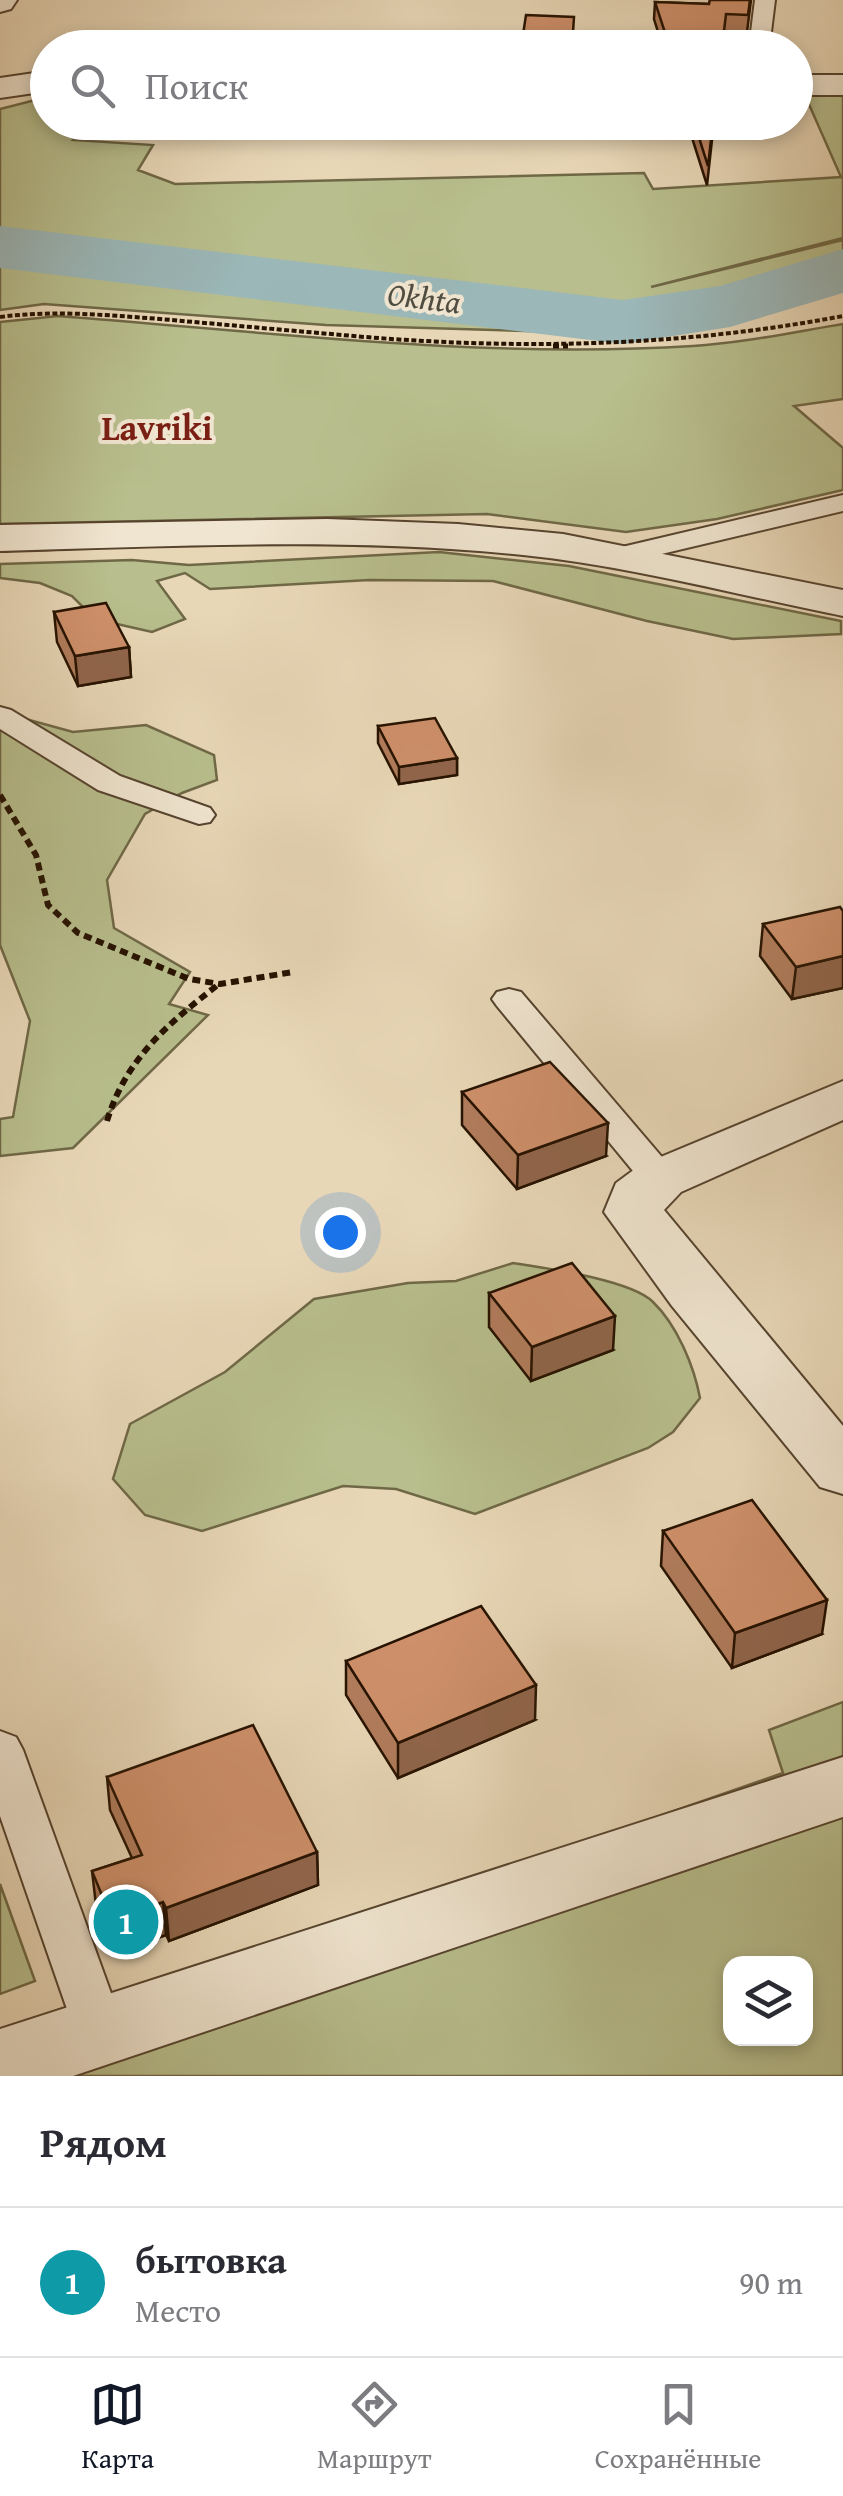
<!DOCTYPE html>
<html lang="ru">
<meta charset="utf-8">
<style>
:root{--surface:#fff;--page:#f7f7f7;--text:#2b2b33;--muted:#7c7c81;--line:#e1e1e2;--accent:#111827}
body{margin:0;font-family:"Gentium Book Plus",serif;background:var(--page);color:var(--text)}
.controls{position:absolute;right:30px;bottom:30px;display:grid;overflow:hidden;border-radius:20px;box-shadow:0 5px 15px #0003}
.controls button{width:90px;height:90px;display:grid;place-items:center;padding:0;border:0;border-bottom:2px solid var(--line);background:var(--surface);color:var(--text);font:50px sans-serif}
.you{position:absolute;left:340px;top:1232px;width:35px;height:35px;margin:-25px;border:8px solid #fff;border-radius:50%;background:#1a73e8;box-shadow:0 0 0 15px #1a73e833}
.badge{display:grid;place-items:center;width:65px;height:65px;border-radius:50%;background:var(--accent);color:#fff;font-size:32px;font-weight:700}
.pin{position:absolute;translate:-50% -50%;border:5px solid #fff;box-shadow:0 2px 10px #0006}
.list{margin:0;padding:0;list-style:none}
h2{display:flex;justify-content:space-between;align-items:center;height:130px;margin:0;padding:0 40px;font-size:42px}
h2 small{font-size:32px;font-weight:400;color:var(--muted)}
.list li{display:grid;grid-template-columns:65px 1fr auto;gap:30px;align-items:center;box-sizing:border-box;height:150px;padding:0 40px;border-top:2px solid var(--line)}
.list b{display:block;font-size:38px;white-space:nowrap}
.list p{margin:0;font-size:32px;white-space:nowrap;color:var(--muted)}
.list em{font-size:32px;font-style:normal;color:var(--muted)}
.icon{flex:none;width:55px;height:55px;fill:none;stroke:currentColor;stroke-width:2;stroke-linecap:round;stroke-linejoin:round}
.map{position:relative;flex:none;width:843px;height:2076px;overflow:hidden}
.search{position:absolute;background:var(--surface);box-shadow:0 5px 15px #0003;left:30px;right:30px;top:30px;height:110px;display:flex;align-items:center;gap:25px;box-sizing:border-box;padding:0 35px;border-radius:55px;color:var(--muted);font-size:38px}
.sheet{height:280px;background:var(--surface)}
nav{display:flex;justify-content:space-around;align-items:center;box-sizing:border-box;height:140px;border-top:2px solid var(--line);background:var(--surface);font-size:28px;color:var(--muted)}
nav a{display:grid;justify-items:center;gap:5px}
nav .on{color:var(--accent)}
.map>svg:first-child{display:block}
.green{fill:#b8be8d;stroke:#6f6846;stroke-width:2.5;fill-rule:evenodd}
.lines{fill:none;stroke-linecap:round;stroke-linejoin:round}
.river{fill:#9bb7b8;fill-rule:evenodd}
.lane-casing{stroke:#56432e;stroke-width:4}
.street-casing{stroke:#56432e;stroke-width:4}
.path-far2{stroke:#261200;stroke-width:4;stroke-dasharray:5 2.5;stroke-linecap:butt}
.path-far1{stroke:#261200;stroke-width:5;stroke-dasharray:6 4;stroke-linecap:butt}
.path{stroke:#261200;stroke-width:6;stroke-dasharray:8 5;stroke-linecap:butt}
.lane{fill:#f0e5d0;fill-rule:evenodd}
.street{fill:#f0e5d0;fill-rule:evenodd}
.wall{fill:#b17c5c;stroke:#261200;stroke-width:2.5}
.shaded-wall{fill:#90654b;stroke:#261200;stroke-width:2.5}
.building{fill:#ce906b;stroke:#261200;stroke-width:2.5}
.labels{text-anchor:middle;stroke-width:8;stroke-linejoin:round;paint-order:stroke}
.far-water-label{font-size:32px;font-style:italic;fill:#4f4c40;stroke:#f0e5d0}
.far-quarter-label{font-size:35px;font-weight:bold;fill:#7a1f14;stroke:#f0e5d0}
</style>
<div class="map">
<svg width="843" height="2076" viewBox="0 0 843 2076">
<rect width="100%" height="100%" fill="#e8d7b7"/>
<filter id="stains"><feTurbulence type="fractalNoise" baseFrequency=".002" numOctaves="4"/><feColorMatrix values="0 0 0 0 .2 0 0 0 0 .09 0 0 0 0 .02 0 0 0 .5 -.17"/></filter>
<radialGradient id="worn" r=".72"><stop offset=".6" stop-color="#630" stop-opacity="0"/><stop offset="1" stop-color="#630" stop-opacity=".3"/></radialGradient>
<!-- green -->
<path class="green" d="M804,93H843V238L651,287L843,240V283L722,320L628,334L326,325L44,304L0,310V109L47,97L48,122L87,123L73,140L153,145L138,170L175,184L644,173L653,189L841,177Z
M58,316C269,332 481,359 693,346C743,343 794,332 843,324V399L794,406L843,448V490L717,519L626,532L487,514L0,524V322Z
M439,552L569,566L841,621V634L733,639L647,621L493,581L369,580L210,589L185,573L157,581L185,619L152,632L95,619L72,596L40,583L0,578V564L132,560L189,565Z
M0,712L73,732L146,725L214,755L217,780L182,793L145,814L107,880L114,928L190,972L169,1004L208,1015L73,1148L0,1156V1119L13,1117L30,1021L0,945Z
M513,1263C545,1268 631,1280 653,1302C677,1325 694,1366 700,1398L673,1432L648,1448L475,1514L396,1489L343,1486L202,1531L145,1515L113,1479L130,1424L225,1372L314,1299L408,1283L456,1281Z
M843,1702V2076H0L103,2010L783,1773L769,1730ZM730,1964H806V2038H730Z
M0,1884L35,1981L0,1994Z"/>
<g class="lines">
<!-- river -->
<path class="river" d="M0,226L623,300L720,286L843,249V293L730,327L623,344L0,268Z"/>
<!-- lane casing -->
<g class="lane-casing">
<path id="lane" d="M755,0H775L769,48H749Z
M843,495V511L615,565L601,557L605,551Z
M0,707L11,710L120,776L210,808L215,815L210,822L199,824L98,790L0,729Z
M509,989L521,992L673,1170L679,1179L673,1188L660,1191L647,1188L497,1006L492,999L497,992Z
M0,1731L16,1737L23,1750L125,2032L118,2048L100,2054L82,2048L75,2032L0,1816Z"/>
</g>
<!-- street casing -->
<g class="street-casing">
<path id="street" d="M0,0H17L11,9L0,12Z
M48,71V91L0,98V78Z
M796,75H843V95H796Z
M327,519L458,524L563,534L843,590V616C737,595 631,566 523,555C349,537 174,546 0,551V525Z
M843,1081V1120L681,1192L664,1210L843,1426V1494L820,1487L672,1306L604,1212L616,1183L639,1166Z
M843,1757V1817L73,2076H0V2029Z"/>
</g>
<!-- path-far2 -->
<path class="path-far2" d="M0,317C54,310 106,315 160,319C228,325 296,331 365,337C527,350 684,346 843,316"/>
<!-- path-far1 -->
<path class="path-far1" d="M553,346H568"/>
<!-- path -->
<path class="path" d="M0,795L36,855L48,905L78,933L189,979L220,984L293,972
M107,1121C126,1058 169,1023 219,984"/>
<!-- lane -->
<use href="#lane" class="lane"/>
<!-- street -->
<use href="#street" class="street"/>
</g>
<!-- wall -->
<path class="wall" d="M710,0H751L747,32L725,31L723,48H663L654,19L655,2L709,4Z
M512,122H568V126L512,125Z
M687,122H714L707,185Z
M54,612L129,647L131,677L78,686L57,642Z
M378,726L457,758V775L399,784L378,743Z
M843,911V988L792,999L760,956L763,924Z
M462,1092L606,1156L517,1189L462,1125Z
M489,1293L613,1350L531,1381L489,1327Z
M663,1531L822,1634L732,1668L661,1566Z
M346,1661L535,1720L398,1778L346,1695Z
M107,1777L317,1852L318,1885L169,1941L166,1935L116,1953L96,1905L92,1871L132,1858L110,1810Z"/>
<!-- shaded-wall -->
<path class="shaded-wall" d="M129,647L131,677L78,686L75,656Z
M457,758V775L399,784V767Z
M843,956V988L792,999L796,967Z
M608,1123L606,1156L517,1189L518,1155Z
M615,1316L613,1350L531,1381L532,1347Z
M827,1600L822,1634L732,1668L735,1633Z
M536,1685L535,1720L398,1778V1743Z
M317,1852L318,1885L169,1941L166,1908Z
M163,1902L166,1935L116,1953L112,1920Z"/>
<!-- building -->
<path class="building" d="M710,0H750L748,15L726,14L722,48H670L655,2L709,4Z
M526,15L574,17L572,48H521Z
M694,122H713L708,166Z
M106,603L129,647L75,656L54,612Z
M435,718L457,758L399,767L378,726Z
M840,907L843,911V956L796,967L763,924Z
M550,1062L608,1123L518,1155L462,1092Z
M572,1263L615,1316L532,1347L489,1293Z
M752,1500L827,1600L735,1633L663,1531Z
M481,1606L536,1685L398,1743L346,1661Z
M253,1725L317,1852L166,1908L163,1902L112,1920L92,1871L142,1855L107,1777Z"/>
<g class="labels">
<!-- far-water labels -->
<g class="far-water-label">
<text transform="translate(424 298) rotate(7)" y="11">Okhta</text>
</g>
<!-- far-quarter labels -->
<g class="far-quarter-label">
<text x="157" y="440">Lavriki</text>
</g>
</g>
<rect width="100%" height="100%" filter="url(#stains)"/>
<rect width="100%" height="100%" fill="url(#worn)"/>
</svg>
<div class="controls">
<button><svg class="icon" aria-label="layers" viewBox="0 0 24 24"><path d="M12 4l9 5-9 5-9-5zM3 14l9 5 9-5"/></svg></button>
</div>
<div class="you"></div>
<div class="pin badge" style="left:126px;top:1922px;background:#0f9aa8">1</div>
<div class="search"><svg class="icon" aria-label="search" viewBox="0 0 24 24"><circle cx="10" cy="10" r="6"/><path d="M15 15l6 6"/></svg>Поиск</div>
</div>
<section class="sheet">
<h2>Рядом<small></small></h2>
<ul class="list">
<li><span class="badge" style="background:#0f9aa8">1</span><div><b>бытовка</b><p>Место</p></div><em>90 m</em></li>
</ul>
</section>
<nav>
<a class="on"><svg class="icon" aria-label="map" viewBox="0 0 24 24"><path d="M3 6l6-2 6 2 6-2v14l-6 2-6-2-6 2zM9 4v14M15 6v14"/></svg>Карта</a>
<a><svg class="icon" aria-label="directions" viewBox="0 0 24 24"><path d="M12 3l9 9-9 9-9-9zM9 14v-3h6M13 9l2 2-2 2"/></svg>Маршрут</a>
<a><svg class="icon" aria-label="saved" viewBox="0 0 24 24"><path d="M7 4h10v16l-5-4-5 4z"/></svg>Сохранённые</a>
</nav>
